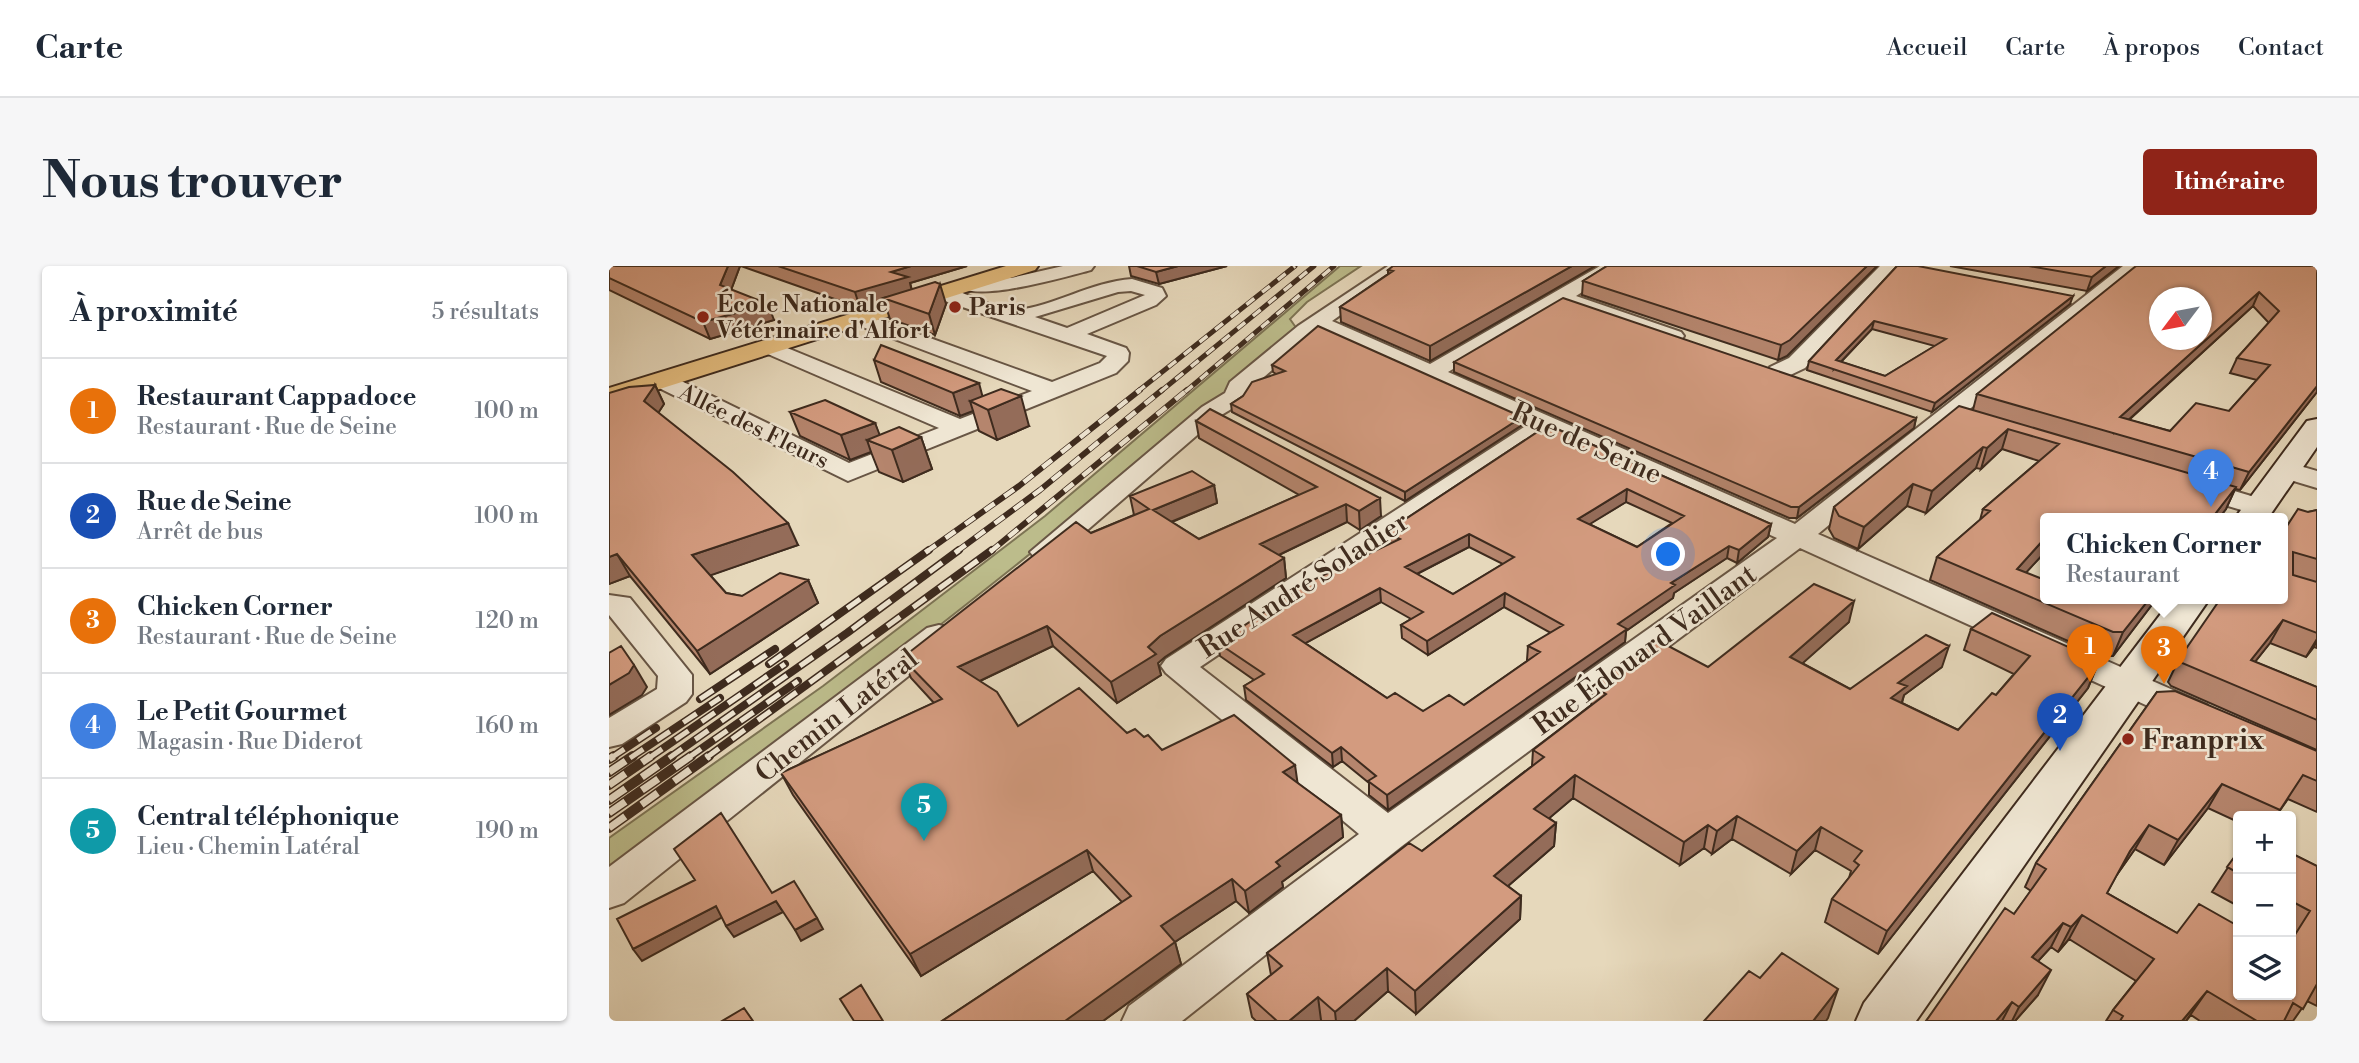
<!DOCTYPE html>
<html lang="fr">
<meta charset="utf-8">
<style>
:root{--surface:#fff;--page:#f6f6f7;--text:#1f2937;--muted:#747a83;--line:#e0e1e3;--accent:#8f2418}
body{margin:0;font-family:"Libre Bodoni",serif;background:var(--page);color:var(--text)}
.controls{position:absolute;right:21px;bottom:21px;display:grid;overflow:hidden;border-radius:7px;box-shadow:0 2px 5px #0004}
.controls button{width:63px;height:63px;display:grid;place-items:center;padding:0;border:0;border-bottom:2px solid var(--line);background:var(--surface);color:var(--text);font:35px sans-serif}
.compass{position:absolute;left:1540px;top:21px;width:63px;height:63px;border-radius:50%;background:var(--surface);box-shadow:0 2px 5px #0004;rotate:238deg}
.you{position:absolute;left:1060px;top:289px;width:24px;height:24px;margin:-18px;border:5px solid #fff;border-radius:50%;background:#1a73e8;box-shadow:0 0 0 10px #1a73e833}
.badge{display:grid;place-items:center;width:46px;height:46px;border-radius:50%;background:var(--accent);color:#fff;font-size:23px;font-weight:700}
.pin{position:absolute;translate:-50% -58px;filter:drop-shadow(0 2px 4px #0008)}
.pin::after{content:'';position:absolute;top:37px;width:24px;height:21px;background:inherit;clip-path:polygon(0 0,100% 0,50% 100%)}
.popup{position:absolute;left:1431px;top:247px;width:248px;height:91px;box-sizing:border-box;display:grid;place-content:center;border-radius:7px;background:var(--surface);filter:drop-shadow(0 2px 5px #0005);font-size:23px;white-space:nowrap;color:var(--muted)}
.popup b{font-size:26px;color:var(--text)}
.popup::after{content:'';position:absolute;left:50%;top:100%;margin-left:-14px;border:14px solid transparent;border-top-color:var(--surface)}
.list{margin:0;padding:0;list-style:none}
h2{display:flex;justify-content:space-between;align-items:center;height:91px;margin:0;padding:0 28px;font-size:30px}
h2 small{font-size:23px;font-weight:400;color:var(--muted)}
.list li{display:grid;grid-template-columns:46px 1fr auto;gap:21px;align-items:center;box-sizing:border-box;height:105px;padding:0 28px;border-top:2px solid var(--line)}
.list b{display:block;font-size:26px;white-space:nowrap}
.list p{margin:0;font-size:23px;white-space:nowrap;color:var(--muted)}
.list em{font-size:23px;font-style:normal;color:var(--muted)}
.icon{flex:none;width:38px;height:38px;fill:none;stroke:currentColor;stroke-width:2;stroke-linecap:round;stroke-linejoin:round}
.map{position:relative;flex:none;width:1708px;height:755px;overflow:hidden;border-radius:7px}
header{display:flex;align-items:center;gap:42px;box-sizing:border-box;height:98px;padding:0 35px;background:var(--surface);border-bottom:2px solid var(--line)}
header strong{font-size:33px}
nav{display:flex;gap:38px;margin-inline-start:auto;font-size:24px}
.intro{display:flex;align-items:center;justify-content:space-between;box-sizing:border-box;height:168px;padding:0 42px}
h1{margin:0;font-size:49px}
.button{padding:18px 32px;border-radius:7px;background:var(--accent);color:#fff;font-size:24px;font-weight:700}
main{display:flex;gap:42px;padding:0 42px}
aside{flex:1;background:var(--surface);border-radius:7px;box-shadow:0 2px 5px #0004}
.map>svg:first-child{display:block}
.green{fill:#bcbc8b;stroke:#7d7454;stroke-width:2}
.lines{fill:none;stroke-linecap:round;stroke-linejoin:round}
.street-casing{stroke:#685645;stroke-width:4}
.secondary-casing{stroke:#3e2b1e;stroke-width:4}
.primary-casing{stroke:#3e2b1e;stroke-width:4}
.street{fill:#efe6d3;fill-rule:evenodd}
.secondary{fill:#efe6d3;fill-rule:evenodd}
.primary{fill:#e3bc7e;fill-rule:evenodd}
.rail-far3-casing{stroke:#3e2b1e;stroke-width:5}
.rail-far2-casing{stroke:#3e2b1e;stroke-width:6}
.rail-far1-casing{stroke:#3e2b1e;stroke-width:8}
.rail-casing{stroke:#3e2b1e;stroke-width:10}
.rail-far3{stroke:#efe6d3;stroke-width:3.5;stroke-dasharray:10;stroke-linecap:butt}
.rail-far2{stroke:#efe6d3;stroke-width:4.5;stroke-dasharray:12;stroke-linecap:butt}
.rail-far1{stroke:#efe6d3;stroke-width:5;stroke-dasharray:16;stroke-linecap:butt}
.rail{stroke:#efe6d3;stroke-width:7;stroke-dasharray:20;stroke-linecap:butt}
.wall{fill:#b5856d;stroke:#3e2b1e;stroke-width:2;fill-rule:evenodd}
.shaded-wall{fill:#946c59;stroke:#3e2b1e;stroke-width:2}
.building{fill:#d39b7f;stroke:#3e2b1e;stroke-width:2;fill-rule:evenodd}
.poi-dot{fill:#8f2418;stroke:#efe6d3;stroke-width:2.5}
.labels{text-anchor:middle;stroke-width:5;stroke-linejoin:round;paint-order:stroke}
.far-poi-label{font-size:23px;font-weight:bold;fill:#3e2b1e;stroke:#efe6d3;text-anchor:start}
.far-street-label{font-size:23px;fill:#3e2b1e;stroke:#efe6d3}
.street-label{font-size:28px;fill:#3e2b1e;stroke:#efe6d3}
.poi-label{font-size:28px;font-weight:bold;fill:#3e2b1e;stroke:#efe6d3;text-anchor:start}
</style>
<header>
<strong>Carte</strong>
<nav><a>Accueil</a><a>Carte</a><a>À propos</a><a>Contact</a></nav>
</header>
<div class="intro"><h1>Nous trouver</h1><a class="button">Itinéraire</a></div>
<main>
<aside>
<h2>À proximité<small>5 résultats</small></h2>
<ul class="list">
<li><span class="badge" style="background:#e8710a">1</span><div><b>Restaurant Cappadoce</b><p>Restaurant · Rue de Seine</p></div><em>100 m</em></li>
<li><span class="badge" style="background:#1a4fb4">2</span><div><b>Rue de Seine</b><p>Arrêt de bus</p></div><em>100 m</em></li>
<li><span class="badge" style="background:#e8710a">3</span><div><b>Chicken Corner</b><p>Restaurant · Rue de Seine</p></div><em>120 m</em></li>
<li><span class="badge" style="background:#3f7fe0">4</span><div><b>Le Petit Gourmet</b><p>Magasin · Rue Diderot</p></div><em>160 m</em></li>
<li><span class="badge" style="background:#0f9aa8">5</span><div><b>Central téléphonique</b><p>Lieu · Chemin Latéral</p></div><em>190 m</em></li>
</ul>
</aside>
<div class="map">
<svg width="1708" height="755" viewBox="0 0 1708 755">
<rect width="100%" height="100%" fill="#e6d8bb"/>
<filter id="stains"><feTurbulence type="fractalNoise" baseFrequency=".00286" numOctaves="4"/><feColorMatrix values="0 0 0 0 .2 0 0 0 0 .09 0 0 0 0 .02 0 0 0 .5 -.17"/></filter>
<radialGradient id="worn" r=".72"><stop offset=".6" stop-color="#630" stop-opacity="0"/><stop offset="1" stop-color="#630" stop-opacity=".3"/></radialGradient>
<!-- green -->
<path class="green" d="M731,0H752L698,36L681,53L688,63C469,259 233,435 0,614V572L214,420L436,250Z"/>
<g class="lines">
<!-- street casing -->
<g class="street-casing">
<path id="street" d="M454,0H485L482,4C459,10 364,38 349,19L358,13L402,12Z
M779,0H800L723,55L821,98L991,0H1013L967,30L1072,66L1075,70L1072,74H1058L953,38L839,106L1186,258L1514,0H1534L1209,268L1598,439L1603,447L1598,455L1585,459L1572,455L1191,282L793,580L573,755H513L520,740L750,568L557,407L552,400L557,393L918,159L709,64L640,124L634,136L609,151L446,292L436,295L426,292L421,286L593,141L616,127L621,116L689,60ZM938,168L1168,272L779,547L591,401Z
M1271,0H1290L1196,102L1177,111H1161L1158,106L1161,101L1180,92Z
M523,13L553,22L557,30L547,39L478,68L517,82L520,87L519,95L507,107L239,215L44,119L41,114L44,109H60L240,197L330,162L152,85L148,81L152,77H166L351,153L423,125L243,57L240,53L243,49H257L443,116L491,97L498,90L324,31L322,27L324,23C350,17 383,47 408,44C445,40 482,16 523,13ZM522,25L536,29L458,62L426,51L509,26Z
M1677,196L1708,205V222L1668,210L1664,204L1668,198Z
M1578,211L1659,235L1663,241L1659,247L1649,249L1569,225L1565,219L1569,213Z
M0,329L21,332L83,409V428L77,436L13,478L0,481V452L48,423L49,410L0,349Z
M330,359L342,362L346,369L342,376L15,637L0,642V601L318,362Z"/>
</g>
<!-- secondary casing -->
<g class="secondary-casing">
<path id="secondary" d="M1708,153V181L1659,252H1626L1698,155Z
M1564,332H1601L1307,755H1247L1255,737Z"/>
</g>
<!-- primary casing -->
<g class="primary-casing">
<path id="primary" d="M397,0H429L426,4L0,139V122Z"/>
</g>
<!-- street -->
<use href="#street" class="street"/>
<!-- secondary -->
<use href="#secondary" class="secondary"/>
<!-- primary -->
<use href="#primary" class="primary"/>
<!-- rail-far3 casing -->
<g class="rail-far3-casing">
<path id="rail-far3" d="M528,126L686,0
M551,126L705,0
M576,126L725,0"/>
</g>
<!-- rail-far2 casing -->
<g class="rail-far2-casing">
<path id="rail-far2" d="M317,286L410,220L531,124
M347,286L431,224L553,124
M381,286L578,124"/>
</g>
<!-- rail-far1 casing -->
<g class="rail-far1-casing">
<path id="rail-far1" d="M160,398L320,284
M91,433L166,383
M2,492L47,462
M21,492L111,432
M40,492L176,398
M60,492L238,367L350,284
M79,492L189,415
M97,492L383,284"/>
</g>
<!-- rail casing -->
<g class="rail-casing">
<path id="rail" d="M0,493L5,490
M0,506L24,490
M0,519L42,490
M0,534L63,490
M0,547L82,490
M0,562L100,490"/>
</g>
<!-- rail-far3 -->
<use href="#rail-far3" class="rail-far3"/>
<!-- rail-far2 -->
<use href="#rail-far2" class="rail-far2"/>
<!-- rail-far1 -->
<use href="#rail-far1" class="rail-far1"/>
<!-- rail -->
<use href="#rail" class="rail"/>
</g>
<!-- wall -->
<path class="wall" d="M0,0H131L122,24L165,54L101,73L0,24Z
M132,0H358L301,17L303,24L337,38L326,69L281,53L275,35L251,42Z
M520,0H618L550,18L522,10Z
M986,0L821,95L732,56L731,41L779,8V4Z
M998,0H1268L1178,90L1169,94L973,29L974,15Z
M1288,0L1461,38L1323,146L1198,104L1200,95ZM1263,63L1326,80L1276,110L1232,96Z
M1341,0H1510L1478,25Z
M1708,0V126L1631,224L1626,223L1617,243L1610,252H1436V286L1417,306L1436,332H1548L1504,390H1493L1321,314L1328,291L1371,254L1374,243L1430,195L1393,183L1372,203L1367,202L1317,247L1298,240L1249,283L1225,272L1220,263L1225,241L1364,144L1368,128ZM1644,40L1660,57L1628,92L1621,107L1648,114L1620,145L1561,165L1520,154Z
M265,94L373,130L420,160L388,174L370,165L364,145L351,150L272,116Z
M845,96L1307,152L1305,162L1188,252H1180L845,106Z
M663,99L913,151V159L796,235L623,146L622,138L667,108L664,106Z
M46,119L55,138L49,147L189,279L101,309L117,327L133,330L199,314L209,337L101,408L21,310L0,318Z
M181,146L266,157L270,169L312,171L323,203L294,216L270,206L262,186L241,194L191,170Z
M587,155L772,250L751,264L738,256L670,289L675,292L677,312L556,391L549,397L552,409L508,437L444,380L371,415L409,460L518,467L535,471L553,484L688,517L732,549L734,571L673,616L674,621L640,647L627,635L566,676L572,698L494,755H333L513,636L484,605L312,710L184,529L172,507L325,437L302,412L293,392L482,267L525,249L521,230L605,219L608,237L563,256L590,273L690,229L590,172Z
M939,159L1162,258L1159,271L1128,297L1118,292L1065,327L1064,332L1017,365L1016,376L779,544L760,529V517L733,495L724,501L637,434L635,420L645,414L611,390L609,377L778,279L777,266ZM1017,236L1063,257L1028,281L980,258ZM860,281L894,298L844,328L808,308ZM772,336L802,353L792,359L793,372L819,389L895,341L942,367L919,380L918,394H920L855,439L814,445L778,432L696,377Z
M1708,244V382L1705,381L1697,391L1661,377L1646,396L1708,421V484L1562,420L1559,416L1570,393L1674,332V266L1699,246Z
M1240,356L1193,397L1241,423L1333,401L1295,429L1293,437L1349,464L1387,429L1405,408L1355,384L1362,363L1488,400L1479,422L1269,688L1216,656L1223,633L1240,612L1242,605L1206,584L1182,608L1123,573L1103,588L1095,582L1071,599L964,532L940,552L947,557L945,580L899,620L912,630L911,653L807,748L779,725L745,755H647L643,751L638,728L662,709L658,687L813,585L923,500L924,484L982,439L984,420L1099,401Z
M1548,426L1708,485V546L1679,533L1667,550H1629V556L1599,542L1555,599L1526,583L1507,610L1498,627L1568,667L1682,729V671L1683,670L1682,669V587L1708,600V740L1698,735L1684,755H1591L1582,749L1577,755H1497L1504,744L1527,715L1460,673L1449,686L1442,681L1429,695V729L1406,755H1317L1405,648L1422,625L1416,621L1427,597Z
M1629,586V640L1603,626Z"/>
<!-- shaded-wall -->
<path class="shaded-wall" d="M119,0H131L118,35L111,19Z
M302,0H358L301,17L303,26L274,32L275,35L251,42L246,26L282,6Z
M569,0H618L550,18L547,6Z
M963,0H986L821,95V80Z
M1258,0H1268L1178,90L1169,94L1172,79Z
M1497,0H1510L1478,25L1483,11Z
M331,18L337,38L326,69L320,48Z
M1650,26L1644,40L1504,168L1511,151Z
M1464,30L1461,38L1323,146L1326,137Z
M159,38L165,54L101,73L94,56Z
M1265,55L1263,63L1225,103L1227,94Z
M370,117L376,140L361,135L364,145L351,150L344,127Z
M46,119L55,138L44,155L35,135Z
M1708,120V126L1631,224L1640,206Z
M412,130L420,160L388,174L379,144Z
M913,151V159L796,235V226Z
M1307,152L1305,162L1188,252L1190,241Z
M266,157L275,180L258,174L262,186L241,194L232,169Z
M1399,163L1393,183L1372,203L1378,182Z
M312,171L323,203L294,216L283,184Z
M1374,181L1367,202L1317,247L1323,225Z
M1304,218L1298,240L1249,283L1255,261Z
M605,219L608,237L547,262L544,244Z
M1627,221L1617,243L1610,252H1603Z
M1018,223L1017,236L968,266L969,253Z
M771,232L772,250L751,264L750,245Z
M737,238L738,256L653,297L651,278Z
M179,257L189,279L94,312L83,289Z
M1162,258L1159,271L1128,297L1130,284Z
M860,268V281L796,314V301Z
M1436,272V286L1402,323L1408,303Z
M1120,280L1118,292L1065,327L1064,332L1017,365L1016,376L779,544L778,529L1009,358L1062,317Z
M8,288L21,310L0,318V291Z
M675,292L677,312L556,391L549,397L552,409L508,437L502,416L551,370Z
M199,314L209,337L101,408L88,385Z
M771,322L772,336L686,383L684,369Z
M896,327L895,341L819,389L818,375Z
M1541,332H1548L1504,390L1514,366Z
M1245,335L1240,356L1176,413L1181,391Z
M1674,354L1661,377L1629,417L1642,394Z
M438,360L444,380L356,422L349,401Z
M1708,373V376L1697,391Z
M1340,380L1333,401L1295,429L1291,442L1282,432L1289,417Z
M25,399L38,421L33,429L0,449V419Z
M1488,400L1479,422L1269,688L1278,665Z
M732,481L733,495L724,501L723,487Z
M686,499L689,520L674,506Z
M966,509L964,532L924,566L925,543Z
M1613,518L1599,542L1555,599L1569,574Z
M732,549L734,571L673,616L674,621L640,647L636,625L667,596Z
M1128,550L1123,573L1103,588L1108,565Z
M947,557L945,580L884,633L885,610Z
M1099,559L1095,582L1071,599L1075,576Z
M1540,559L1526,583L1507,610L1521,585Z
M1212,561L1206,584L1182,608L1188,585Z
M478,584L484,605L312,710L301,688Z
M623,613L627,635L566,676L572,698L494,755H456L552,660Z
M912,630L911,653L807,748L806,725Z
M167,635L174,646L125,671L117,660Z
M107,640L114,651L33,695L24,683Z
M1473,649L1460,673L1449,686L1462,661Z
M208,652L214,663L192,675L186,664Z
M1454,657L1442,681L1410,716L1423,691Z
M778,702L779,725L745,755H727L726,746Z
M1442,704L1429,729L1406,755H1403L1410,741Z
M1229,723L1219,752L1217,755H1204Z
M1598,725L1577,755H1573Z
M709,731L712,754L711,755H680Z
M1403,736L1393,755H1387Z"/>
<!-- building -->
<path class="building" d="M0,0H119L111,19L159,38L94,56L0,12Z
M169,0H302L282,6L299,11L246,26Z
M528,0H569L547,6Z
M784,0H963L821,80L731,41L784,5L779,4Z
M998,0H1258L1181,74L1172,79L974,15Z
M1288,0H1309L1464,30L1326,137L1200,95ZM1265,55L1337,73L1276,110L1227,94Z
M1420,0H1497L1483,11Z
M1527,0H1708V120L1640,206L1368,128ZM1650,26L1670,45L1628,92L1661,99L1620,145L1587,137L1561,165L1511,151ZM1550,32H1592V74H1550Z
M326,16L331,18L320,48L274,32Z
M954,32L1307,152L1190,241H1182L845,96Z
M709,60L913,151L796,226L622,138L634,130L643,116L676,105L663,99Z
M272,79L370,117L344,127L265,94Z
M46,119L35,135L124,206L179,257L83,289L117,327L133,330L171,307L199,314L88,385L8,288L0,291V127L20,121Z
M392,123L412,130L379,144L361,135Z
M216,134L266,157L232,169L181,146Z
M1350,140L1627,221L1603,252H1436V272L1408,303L1436,314V332H1541L1514,366H1504L1328,291L1381,245L1374,243L1450,178L1399,163L1378,182L1374,181L1323,225L1304,218L1255,261L1230,250L1225,241Z
M601,143L771,232L750,245L737,238L651,278L675,292L551,370L539,381L547,388L502,416L438,360L349,401L388,426L409,460L470,422L518,467L526,463L535,471L539,469L553,484L625,449L686,499L674,506L732,549L667,596L671,600L636,625L623,613L552,660L566,676L456,755H333L522,630L478,584L301,688L172,507L333,433L293,392L467,256L482,267L540,243L521,230L583,205L605,219L544,244L590,273L708,221L587,155Z
M939,159L1162,258L1130,284L1120,280L1062,317L1066,319L1009,358L1018,363L778,529L759,515L767,510L732,481L723,487L635,420L655,408L609,377L702,315L791,273L777,266ZM1018,223L1075,250L1028,281L969,253ZM860,268L905,291L844,328L796,301ZM771,322L814,346L792,359L818,375L896,327L954,359L919,380L931,386L855,439L840,429L814,445L786,427L778,432L684,369Z
M290,161L312,171L283,184L258,174Z
M1689,243L1699,246L1708,244V293L1684,286V309L1708,316V367L1674,354L1642,394L1708,421V454L1573,397L1570,393L1612,332H1674V266Z
M1205,318L1245,335L1181,391L1241,423L1317,369L1340,380L1289,417L1298,420L1282,432L1349,464L1383,427L1387,429L1421,390L1362,363L1383,347L1482,391L1488,400L1278,665L1223,633L1250,599L1245,595L1253,585L1212,561L1188,585L1128,550L1108,565L1099,559L1075,576L966,509L925,543L947,557L885,610L912,630L806,725L778,702L726,746L709,731L680,755H668L638,728L673,700L658,687L800,577L813,585L935,491L924,484L997,428L984,420L1048,374L1099,401Z
M12,380L25,399L20,407L0,419V387Z
M1566,425L1708,485V515L1694,509L1671,544L1613,518L1569,574L1540,559L1521,585L1498,627L1568,667L1590,638L1629,660V729H1682V675L1701,645L1682,635V587L1708,600V718L1694,743L1684,737L1675,755H1648L1598,725L1573,755H1511L1514,750L1504,744L1545,693L1473,649L1462,661L1454,657L1423,691L1442,704L1410,741L1403,736L1387,755H1317L1396,642L1405,648L1437,603L1427,597L1548,426Z
M112,547L163,627L185,615L208,652L186,664L167,635L117,660L107,640L24,683L8,653L86,614L65,583Z
M1629,586V607L1618,601Z
M1173,687L1229,723L1204,755H1095L1140,705L1151,712Z
M252,719L274,755H245L231,733Z
M135,742L144,755H113Z"/>
<!-- markers -->
<g class="poi-dot">
<circle cx="346" cy="41" r="7"/>
<circle cx="94" cy="51" r="7"/>
<circle cx="1519" cy="473" r="7"/>
</g>
<g class="labels">
<!-- far-poi labels -->
<g class="far-poi-label">
<text x="108" y="46">École Nationale<tspan x="108" dy="26">Vétérinaire d'Alfort</tspan></text>
<text x="360" y="49">Paris</text>
</g>
<!-- far-street labels -->
<g class="far-street-label">
<text transform="translate(145 160) rotate(26)" y="8">Allée des Fleurs</text>
</g>
<!-- street labels -->
<g class="street-label">
<text transform="translate(978 176) rotate(24)" y="10">Rue de Seine</text>
<text transform="translate(694 318) rotate(-33)" y="10">Rue André Soladier</text>
<text transform="translate(1035 383) rotate(-36)" y="10">Rue Édouard Vaillant</text>
<text transform="translate(227 449) rotate(-38)" y="10">Chemin Latéral</text>
</g>
<!-- poi labels -->
<g class="poi-label">
<text x="1533" y="483">Franprix</text>
</g>
</g>
<rect width="100%" height="100%" filter="url(#stains)"/>
<rect width="100%" height="100%" fill="url(#worn)"/>
</svg>
<div class="controls">
<button>+</button>
<button>−</button>
<button><svg class="icon" aria-label="layers" viewBox="0 0 24 24"><path d="M12 4l9 5-9 5-9-5zM3 14l9 5 9-5"/></svg></button>
</div>
<svg class="compass" viewBox="-18 -18 36 36"><path d="M0-13l5 13h-10z" fill="#e53935"/><path d="M0 13l5-13h-10z" fill="#747a83"/></svg>
<div class="you"></div>
<div class="pin badge" style="left:1481px;top:416px;background:#e8710a">1</div>
<div class="pin badge" style="left:1451px;top:485px;background:#1a4fb4">2</div>
<div class="pin badge" style="left:1555px;top:418px;background:#e8710a">3</div>
<div class="popup"><b>Chicken Corner</b>Restaurant</div>
<div class="pin badge" style="left:1602px;top:241px;background:#3f7fe0">4</div>
<div class="pin badge" style="left:315px;top:575px;background:#0f9aa8">5</div>
</div>
</main>
